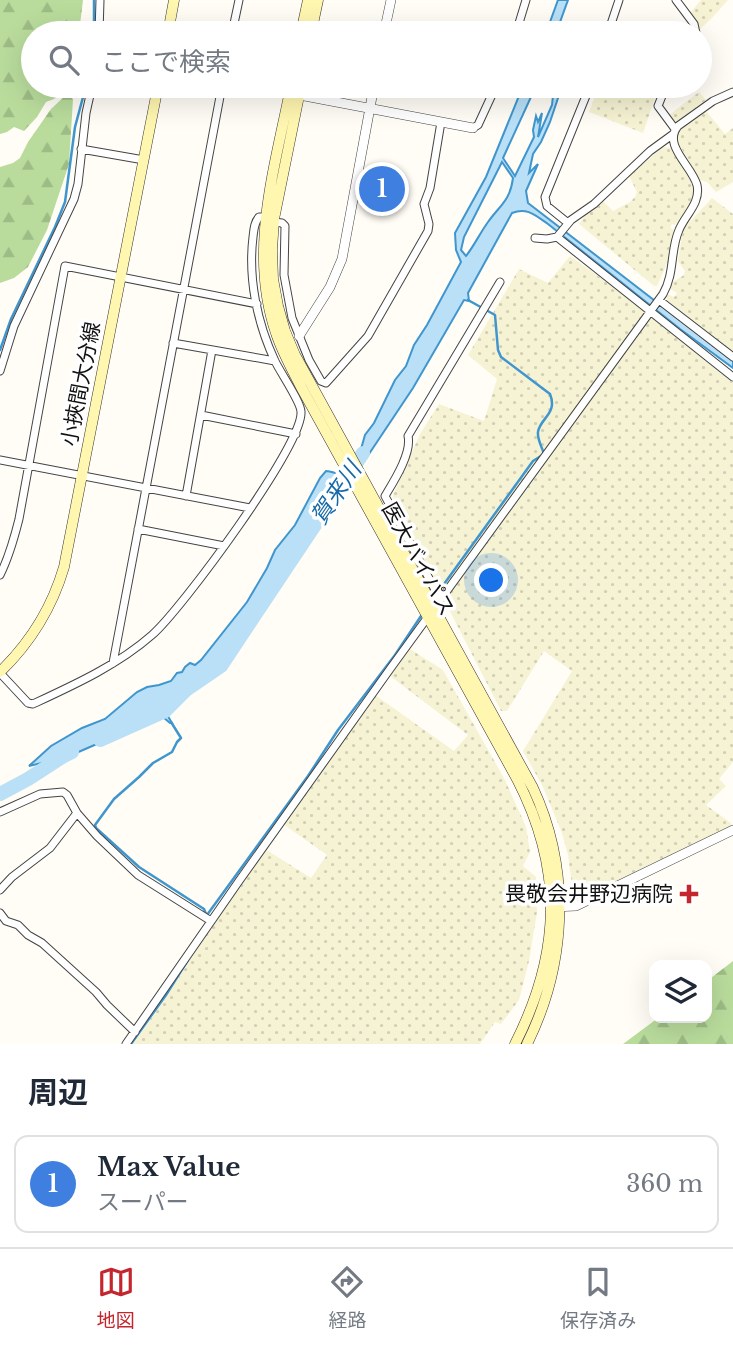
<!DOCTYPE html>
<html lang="ja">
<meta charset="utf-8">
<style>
:root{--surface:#fff;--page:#f2f2f3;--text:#1f2937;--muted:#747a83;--line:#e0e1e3;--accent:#c4262e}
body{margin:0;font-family:"Libre Baskerville","Noto Sans JP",serif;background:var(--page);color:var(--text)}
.controls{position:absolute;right:21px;bottom:21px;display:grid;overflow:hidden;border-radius:14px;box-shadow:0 7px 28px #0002}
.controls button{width:63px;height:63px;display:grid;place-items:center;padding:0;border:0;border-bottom:2px solid var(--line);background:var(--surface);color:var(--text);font:35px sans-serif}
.you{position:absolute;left:492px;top:581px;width:24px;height:24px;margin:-18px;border:5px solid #fff;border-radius:50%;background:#1a73e8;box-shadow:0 0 0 10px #1a73e833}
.badge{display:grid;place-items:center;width:46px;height:46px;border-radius:50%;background:var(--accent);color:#fff;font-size:23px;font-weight:700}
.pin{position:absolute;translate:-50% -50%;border:4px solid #fff;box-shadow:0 2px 7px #0006}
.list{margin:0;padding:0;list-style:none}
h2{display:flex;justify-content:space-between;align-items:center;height:91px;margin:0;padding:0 28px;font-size:30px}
h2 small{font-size:23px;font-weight:400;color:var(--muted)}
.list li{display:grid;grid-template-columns:46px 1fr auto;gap:21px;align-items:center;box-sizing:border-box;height:98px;margin:0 14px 14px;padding:0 14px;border:2px solid var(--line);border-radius:14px}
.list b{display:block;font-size:26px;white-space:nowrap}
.list p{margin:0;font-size:23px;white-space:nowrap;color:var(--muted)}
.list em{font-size:23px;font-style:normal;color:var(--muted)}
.icon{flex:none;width:38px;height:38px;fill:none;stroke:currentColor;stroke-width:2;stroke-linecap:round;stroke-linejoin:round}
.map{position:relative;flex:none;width:733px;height:1044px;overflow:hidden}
.search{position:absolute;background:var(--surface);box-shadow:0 7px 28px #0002;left:21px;right:21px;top:21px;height:77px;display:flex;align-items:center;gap:18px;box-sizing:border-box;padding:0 24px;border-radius:38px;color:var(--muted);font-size:26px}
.sheet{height:203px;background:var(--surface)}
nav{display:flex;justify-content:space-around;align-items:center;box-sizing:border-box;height:98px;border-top:2px solid var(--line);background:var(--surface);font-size:19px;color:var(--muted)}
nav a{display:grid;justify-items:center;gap:4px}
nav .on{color:var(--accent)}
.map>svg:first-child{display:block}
.farmland{fill:url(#farmland-dots)}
.forest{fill:url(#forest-firs)}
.water{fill:#b9e0f7;stroke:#3f96cf;stroke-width:2;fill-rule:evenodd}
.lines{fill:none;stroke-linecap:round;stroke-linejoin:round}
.stream{stroke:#3f96cf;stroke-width:2.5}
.river{stroke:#b9e0f7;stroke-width:14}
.minor-casing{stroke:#444;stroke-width:9}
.tertiary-casing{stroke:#444;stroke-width:10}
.secondary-casing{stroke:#333;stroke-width:11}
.minor{stroke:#fff;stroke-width:7}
.tertiary{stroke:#fff;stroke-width:9}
.secondary{stroke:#fff6b0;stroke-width:10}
.poi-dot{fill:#c4262e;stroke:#fff;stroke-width:2.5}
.labels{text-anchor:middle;stroke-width:7;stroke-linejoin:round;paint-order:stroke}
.street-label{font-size:21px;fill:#111;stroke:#fff}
.poi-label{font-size:21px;fill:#111;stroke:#fff;text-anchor:end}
.water-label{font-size:23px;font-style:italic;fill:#1768a6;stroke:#fff}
</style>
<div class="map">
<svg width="733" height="1044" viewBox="0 0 733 1044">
<defs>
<pattern id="farmland-dots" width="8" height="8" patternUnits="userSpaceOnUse" patternTransform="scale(1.75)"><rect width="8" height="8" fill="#f6f3d4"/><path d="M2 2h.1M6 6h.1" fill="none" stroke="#d2cfb5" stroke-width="1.8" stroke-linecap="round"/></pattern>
<pattern id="forest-firs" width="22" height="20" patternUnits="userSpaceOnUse" patternTransform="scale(1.75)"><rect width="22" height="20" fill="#b9dc9c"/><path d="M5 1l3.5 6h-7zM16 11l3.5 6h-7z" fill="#9ebc85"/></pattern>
</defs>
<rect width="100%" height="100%" fill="#fffdf5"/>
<!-- farmland -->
<path class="farmland" d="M701,0H728L710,20L700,29L690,13Z
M599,86H659L643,133L589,112Z
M699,92L706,100L675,123L669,115Z
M706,111L725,134L733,128V182L716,192L707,182L700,180L677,141V134L679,131Z
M663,147L671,148L689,177L693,188V196L690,204L675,225L672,224L670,228L674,230L670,257L657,286H654L579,224L586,214L603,201L613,211L630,202L635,197L637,192L629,176Z
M712,198L733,214V355L667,300V294L674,297L677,293L670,289L673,282L684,275L685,271L678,261L682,235L686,226Z
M570,256L612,286L733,383V762L719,779L726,786L706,805L731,823V826L574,901L568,855L562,833L543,787L523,751L572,671L544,651L507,711H501L394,502L393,495L420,434L439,404L484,421L497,379L468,355L519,269L548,283Z
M410,649L443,670L505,780L526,827L530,852L523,866L536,877L537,912L529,961L519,1000L501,1024L495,1022L480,1044H133L165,999L211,927L265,849L311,878L327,855L283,824L375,695L454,751L468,735L390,676Z"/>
<!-- forest -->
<path class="forest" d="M0,0H83L79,33H33V86H66L63,91L54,99L46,102L37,117L24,131L14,127L7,132L0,134Z
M68,93L73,99L69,164L47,230L28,267L14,278L0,283V167L13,163L20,158L28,142L51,109Z
M733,961V1044H623L658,1018H707V981Z"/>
<!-- water -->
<path class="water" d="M558,0H568L556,33H546Z
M523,86H536L503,158L515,176L534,137L533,130L536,116L538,122L542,113L538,137L552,105L554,86H560V92L550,122L541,142L533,154L529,173L538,164L526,191L528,203L733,361V368L680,329L548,224C535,215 527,207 512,213L468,293L469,301L464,300L413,388L363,463L357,454L361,449L365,435L374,423L395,380L406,366L414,345L427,325L461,262L456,250L455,233L486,177ZM502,162L513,178C510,201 500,205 488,222C480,233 474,246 466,256L461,250L464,237Z
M326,471C336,472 341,475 345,483L306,536H303L299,541L263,601L209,677L201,684L184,690L163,708L172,723H170L156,711L106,740L67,757L29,766L51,746L82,728L105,719L137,692L147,687L159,685L171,681L177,673L182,672L185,667L190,663L195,665L201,660L247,602L267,568L275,550L295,525L320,478Z"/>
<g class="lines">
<!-- stream -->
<path class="stream" d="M94,33V0
M0,350L11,319L55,227L65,202L75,127L86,86
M439,591L533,461L544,454C542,447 537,439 538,432C540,418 558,414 550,394L501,357L498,350L495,315L468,300
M171,722L181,738L177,742L172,752L153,763L139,777L114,799L95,825L96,828L139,867L204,909L206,914
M207,915L308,776L338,730L395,655L423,613
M131,1044L166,995L188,960"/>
<!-- river -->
<path class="river" d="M100,740L165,711L186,690L221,666L363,453
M0,794L28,779L62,757L72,752"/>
<!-- minor casing -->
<g class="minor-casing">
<path id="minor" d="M676,0L694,24L696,33
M99,33L100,0
M232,33L239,0
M516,33L526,0
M608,33L619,0
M666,86L658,106L675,129
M473,128L478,125L496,86
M81,149L144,160
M274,222L282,223L285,226L284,275L292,318L309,360L321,381L326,383L368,336L428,231L429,224L424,204L430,188L441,122
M568,223L547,206L545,197L590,86
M557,237L733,377
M535,238L547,239L557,237L571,220L594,204L650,151L672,135
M659,300L733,357
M173,343L275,361
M0,371L14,326L74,199L78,184L86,113L92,86
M201,415L296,434
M0,460L250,508
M186,496L212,350
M138,529L224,546
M0,575C9,557 14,539 19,519L65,266L257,304
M440,599L385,496C394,481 412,453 408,436L500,282
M113,663L222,86
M0,673L28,703L33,704C74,685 118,665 152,635C181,610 303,445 301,412C301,402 280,372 275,361C257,323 248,278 253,237C254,229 254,223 259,217H266
M0,812L40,794L63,792L67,795L77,813L97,836L138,875L211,921
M0,890L12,877L50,848L77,813
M0,913L6,921L18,925L28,935L42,943L96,992L107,1005L135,1032
M126,1044L239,881L390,669L663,294C675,273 670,250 679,230C685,215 701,203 697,185C692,166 662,145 678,126L713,101L733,92"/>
</g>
<!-- tertiary casing -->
<g class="tertiary-casing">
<path id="tertiary" d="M384,33L391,0
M252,86L473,128
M299,336L330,287L342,259L374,86
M553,907L576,906L733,830"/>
</g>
<!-- secondary casing -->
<g class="secondary-casing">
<path id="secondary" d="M168,33L174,0
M301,33L308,0
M311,33L318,0
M291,86C275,167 248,252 276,333C282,352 292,369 301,387L517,779C564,870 561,953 515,1044
M301,86L274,219L272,250L273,279L278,306L285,331L295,355L533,788C571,870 567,963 527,1044
M0,672C31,642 52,608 64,567L158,86"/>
</g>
<!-- minor -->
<use href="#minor" class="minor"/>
<!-- tertiary -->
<use href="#tertiary" class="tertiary"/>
<!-- secondary -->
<use href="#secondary" class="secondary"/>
</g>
<!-- markers -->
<path class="poi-dot" d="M685.5 883.5h7v7h7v7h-7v7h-7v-7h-7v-7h7z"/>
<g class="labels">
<!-- street labels -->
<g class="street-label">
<text transform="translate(81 384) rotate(-79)" y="7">小挾間大分線</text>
<text transform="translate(418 559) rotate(61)" y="7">医大バイパス</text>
</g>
<!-- poi labels -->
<g class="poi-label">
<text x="673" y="901">畏敬会井野辺病院</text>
</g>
<!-- water labels -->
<g class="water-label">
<text transform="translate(336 493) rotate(-56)" y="8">賀来川</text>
</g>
</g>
</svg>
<div class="controls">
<button><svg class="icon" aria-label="layers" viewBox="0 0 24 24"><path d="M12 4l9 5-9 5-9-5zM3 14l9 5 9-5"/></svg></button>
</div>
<div class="you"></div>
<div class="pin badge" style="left:382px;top:189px;background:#3f7fe0">1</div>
<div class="search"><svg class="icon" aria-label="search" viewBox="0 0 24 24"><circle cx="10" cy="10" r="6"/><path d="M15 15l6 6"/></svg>ここで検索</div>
</div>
<section class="sheet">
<h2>周辺<small></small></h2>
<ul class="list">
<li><span class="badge" style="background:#3f7fe0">1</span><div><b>Max Value</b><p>スーパー</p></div><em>360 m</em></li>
</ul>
</section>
<nav>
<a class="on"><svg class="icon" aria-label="map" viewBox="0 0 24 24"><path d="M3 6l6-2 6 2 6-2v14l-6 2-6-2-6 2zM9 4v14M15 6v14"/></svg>地図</a>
<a><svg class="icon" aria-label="directions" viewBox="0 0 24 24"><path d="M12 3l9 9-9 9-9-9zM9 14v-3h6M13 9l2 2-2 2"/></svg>経路</a>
<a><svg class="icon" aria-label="saved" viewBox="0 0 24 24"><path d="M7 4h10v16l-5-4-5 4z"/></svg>保存済み</a>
</nav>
